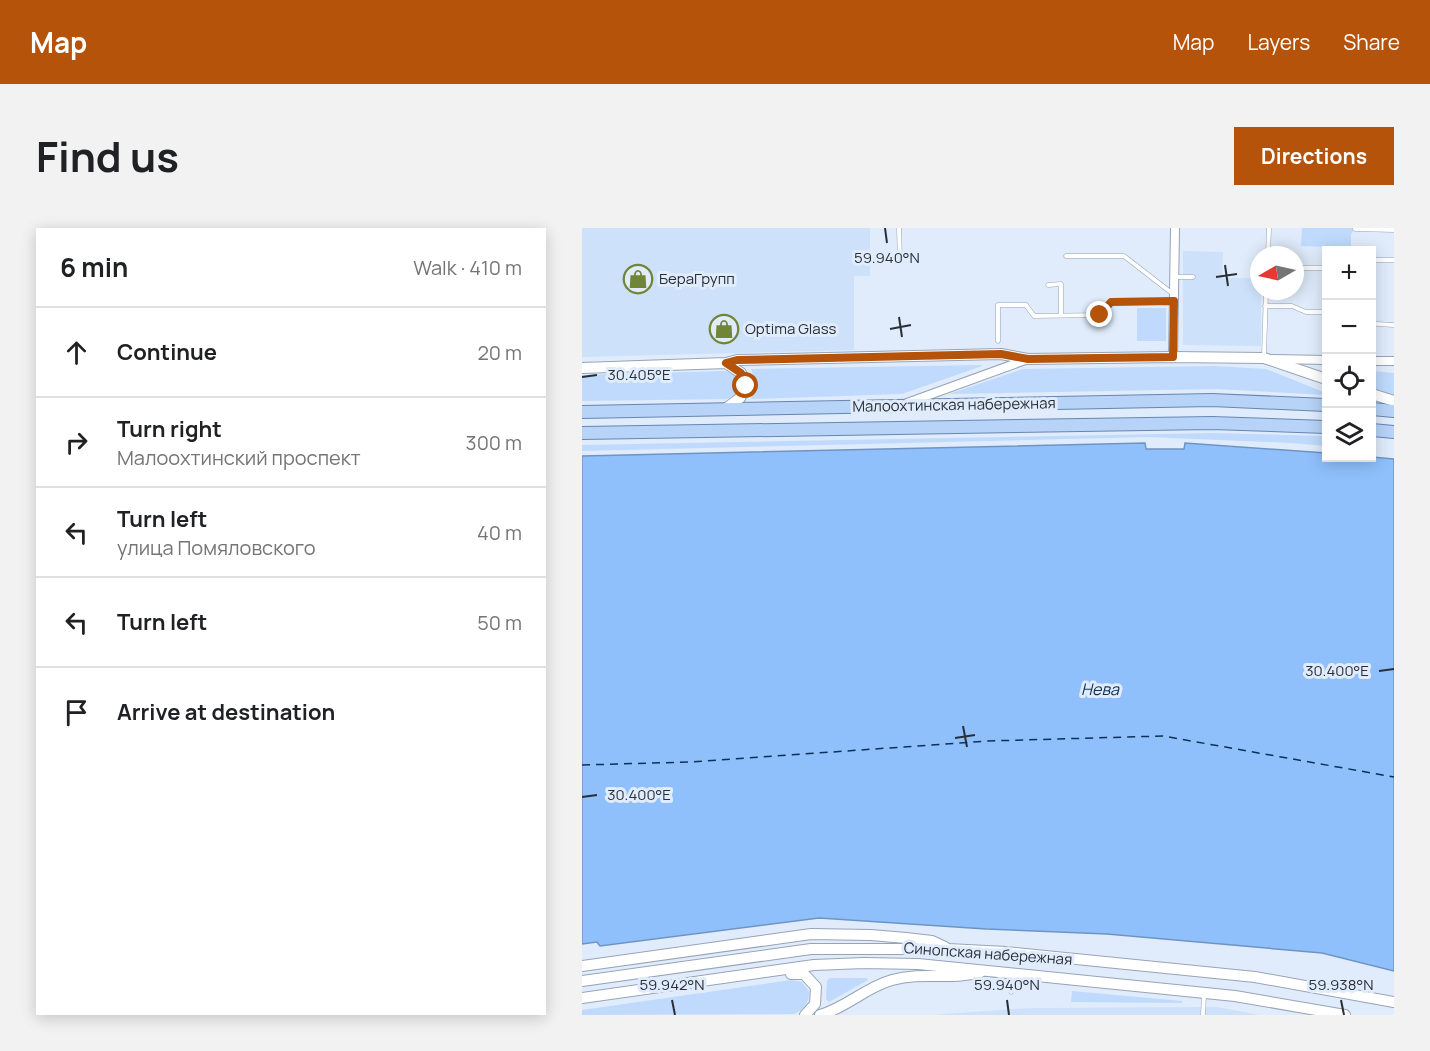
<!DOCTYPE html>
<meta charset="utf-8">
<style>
:root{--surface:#fff;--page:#f2f2f2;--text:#202124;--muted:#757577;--line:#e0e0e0;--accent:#b45309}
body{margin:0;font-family:Manrope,sans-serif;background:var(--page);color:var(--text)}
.controls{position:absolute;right:18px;top:18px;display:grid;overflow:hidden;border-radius:0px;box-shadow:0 3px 15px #0003}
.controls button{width:54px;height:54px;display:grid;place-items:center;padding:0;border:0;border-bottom:2px solid var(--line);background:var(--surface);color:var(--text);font:30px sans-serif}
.compass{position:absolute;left:668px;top:18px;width:54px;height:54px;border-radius:50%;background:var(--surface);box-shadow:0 3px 15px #0003;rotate:261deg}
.stop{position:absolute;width:18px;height:18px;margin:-14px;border:4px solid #b45309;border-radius:50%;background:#fff}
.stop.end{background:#b45309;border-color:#fff;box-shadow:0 2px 6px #0008}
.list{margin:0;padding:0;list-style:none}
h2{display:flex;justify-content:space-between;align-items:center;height:78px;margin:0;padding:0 24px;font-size:26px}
h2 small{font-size:20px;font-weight:400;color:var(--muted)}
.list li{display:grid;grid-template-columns:39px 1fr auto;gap:18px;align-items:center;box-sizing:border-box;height:90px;padding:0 24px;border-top:2px solid var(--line)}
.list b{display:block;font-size:22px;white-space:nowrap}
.list p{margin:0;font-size:20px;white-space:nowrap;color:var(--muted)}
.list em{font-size:20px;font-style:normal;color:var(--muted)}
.icon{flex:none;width:33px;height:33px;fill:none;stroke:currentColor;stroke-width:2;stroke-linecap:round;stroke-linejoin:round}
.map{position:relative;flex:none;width:812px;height:787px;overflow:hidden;border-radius:0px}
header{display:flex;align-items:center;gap:36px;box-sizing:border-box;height:84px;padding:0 30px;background:var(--accent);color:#fff}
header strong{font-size:28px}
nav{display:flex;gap:33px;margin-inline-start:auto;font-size:21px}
.intro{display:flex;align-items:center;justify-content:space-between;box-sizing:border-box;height:144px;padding:0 36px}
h1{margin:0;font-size:42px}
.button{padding:15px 27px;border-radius:0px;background:var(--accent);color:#fff;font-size:21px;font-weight:700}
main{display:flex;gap:36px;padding:0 36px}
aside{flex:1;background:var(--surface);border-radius:0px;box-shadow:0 3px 15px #0003}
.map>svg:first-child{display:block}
.built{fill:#cde1fa}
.green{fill:#bfdafc}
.water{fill:#8fc0fc;stroke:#7094c1;stroke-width:1.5}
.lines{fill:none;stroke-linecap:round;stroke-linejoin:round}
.ferry{stroke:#0f3056;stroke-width:1.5;stroke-dasharray:8 6;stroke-linecap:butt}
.service-casing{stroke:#96a4b6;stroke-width:5}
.minor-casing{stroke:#96a4b6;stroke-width:10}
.secondary-casing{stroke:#96a4b6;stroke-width:12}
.primary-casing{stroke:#6687b0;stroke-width:14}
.service{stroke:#fff;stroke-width:4}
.minor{stroke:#fff;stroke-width:8}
.secondary{stroke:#fff;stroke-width:10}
.primary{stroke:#b7d3f7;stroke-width:12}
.route{stroke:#b45309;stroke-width:8}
.ticks{fill:none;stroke:#292f36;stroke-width:2}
.labels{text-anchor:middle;stroke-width:6;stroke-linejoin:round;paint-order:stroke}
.poi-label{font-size:15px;fill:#292f36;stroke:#e0ecfc;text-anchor:start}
.street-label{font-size:15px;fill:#292f36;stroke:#e0ecfc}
.water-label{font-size:16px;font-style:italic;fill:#0f3056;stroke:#e0ecfc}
.ticks-label{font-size:15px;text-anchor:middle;fill:#292f36;stroke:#e0ecfc;stroke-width:6;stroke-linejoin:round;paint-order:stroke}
</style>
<header>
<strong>Map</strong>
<nav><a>Map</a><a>Layers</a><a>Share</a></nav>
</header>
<div class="intro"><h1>Find us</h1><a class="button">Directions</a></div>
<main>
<aside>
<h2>6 min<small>Walk · 410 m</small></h2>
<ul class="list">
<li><svg class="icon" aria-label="ahead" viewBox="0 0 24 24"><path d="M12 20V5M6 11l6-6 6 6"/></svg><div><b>Continue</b></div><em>20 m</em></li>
<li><svg class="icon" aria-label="right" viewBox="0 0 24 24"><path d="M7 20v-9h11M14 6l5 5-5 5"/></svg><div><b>Turn right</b><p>Малоохтинский проспект</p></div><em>300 m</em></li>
<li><svg class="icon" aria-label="left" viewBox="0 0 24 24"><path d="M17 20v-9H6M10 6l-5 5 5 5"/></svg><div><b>Turn left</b><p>улица Помяловского</p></div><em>40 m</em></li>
<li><svg class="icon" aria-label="left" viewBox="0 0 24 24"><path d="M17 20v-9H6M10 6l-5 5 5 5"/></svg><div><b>Turn left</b></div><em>50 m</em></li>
<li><svg class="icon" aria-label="arrive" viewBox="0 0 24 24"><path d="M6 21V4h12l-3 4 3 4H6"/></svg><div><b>Arrive at destination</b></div></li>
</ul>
</aside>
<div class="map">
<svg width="812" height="787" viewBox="0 0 812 787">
<rect width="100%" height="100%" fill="#e0ecfc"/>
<!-- built -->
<path class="built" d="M0,0H288V48H272V122L0,129Z
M601,23L641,24L640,50H677V63H679V118L601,117Z
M636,779L677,787H350L447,780Z"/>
<!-- green -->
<path class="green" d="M720,0H789L773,1L769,6V20L719,18Z
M555,80H584V113H555Z
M400,137V138L320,166L169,171L174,155L169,141Z
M633,138L684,141L744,165V167L634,161L367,166L441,141Z
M144,143L156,149L158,153L154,166L145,171L0,173V147Z
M790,143L812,145V167L790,160Z
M632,205L744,208V218L709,215L567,209L0,223V217Z
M248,750H285L286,752L247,774L244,771L245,753Z
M209,752L220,754L227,763C227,775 223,781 212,786L0,787V782Z
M490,763L600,773V775L489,774Z"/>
<!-- water -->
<path class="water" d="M563,215L564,221H602L603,215L744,225V230L790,229L812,231V743L740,725L525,706L404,701L237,690L18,718L15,714L0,716V228Z"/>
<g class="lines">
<!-- ferry -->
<path class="ferry" d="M0,537L108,534L406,513L581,508L812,549"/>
<!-- service casing -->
<g class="service-casing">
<path id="service" d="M317,0L318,32
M773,1L812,2
M686,27L687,0
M484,28H542L591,66
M790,32H812
M713,40H744
M593,49H611
M466,57L479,56V87
M683,78H710L724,84H744
M795,96L812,97
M416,113V77H444L452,88L518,87L529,74L592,73
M682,128L684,63
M429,764L430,747
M621,787L622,767"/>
</g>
<!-- minor casing -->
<g class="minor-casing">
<path id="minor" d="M591,129L593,0
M691,131L744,132
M790,133H812
M325,175L446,131"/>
</g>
<!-- secondary casing -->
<g class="secondary-casing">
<path id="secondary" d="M144,135L155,132L419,126L446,131L591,129L682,130L744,151
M0,140L144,135L159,145L164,158L158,170L143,181
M790,166L812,173
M0,738L229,706L289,707L324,710L350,713L363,719
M209,746H222L234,759L233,776L223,787
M0,753L229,721H366L424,724L673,749L812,774
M0,770L232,737L282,735L336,736L653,768L763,787
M238,787C264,780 284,759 310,752C342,743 369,753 399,744"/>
</g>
<!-- primary casing -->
<g class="primary-casing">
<path id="primary" d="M790,181L812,183
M0,184L630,172L744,177
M790,202L812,204
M0,205L630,195L744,199"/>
</g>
<!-- service -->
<use href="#service" class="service"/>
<!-- minor -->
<use href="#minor" class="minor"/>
<!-- secondary -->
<use href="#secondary" class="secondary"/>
<!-- primary -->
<use href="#primary" class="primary"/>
</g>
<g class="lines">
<!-- route -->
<path class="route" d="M164,158L159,145L144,135L155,132L419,126L446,131L591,129L592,73L529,74L518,87"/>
</g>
<!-- ticks -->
<path class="ticks" d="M303,0L305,15M643,37L646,58M634,49L655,46M317,89L320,109M308,101L329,97M0,149L15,147M797,443L812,441M381,498L385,519M373,510L393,507M0,569L15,567M90,772L93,787M425,772L427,787M759,772L762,787"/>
<!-- icons -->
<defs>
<g id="shop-ring" transform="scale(1.5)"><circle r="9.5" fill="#e0ecfc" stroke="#718536" stroke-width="1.5"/><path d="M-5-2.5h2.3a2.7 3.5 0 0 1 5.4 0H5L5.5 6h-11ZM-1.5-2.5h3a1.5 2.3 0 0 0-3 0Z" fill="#718536"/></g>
</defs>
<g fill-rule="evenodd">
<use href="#shop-ring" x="56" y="51"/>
<use href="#shop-ring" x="142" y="101"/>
</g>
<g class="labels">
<!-- poi labels -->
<g class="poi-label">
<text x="77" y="56">БераГрупп</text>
<text x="163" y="106">Optima Glass</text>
</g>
<!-- street labels -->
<g class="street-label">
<text transform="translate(372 177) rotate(-1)" y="5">Малоохтинская набережная</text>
<text transform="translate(406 726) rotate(4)" y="5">Синопская набережная</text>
</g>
<!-- water labels -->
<g class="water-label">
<text x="518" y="467">Нева</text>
</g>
</g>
<g class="ticks-label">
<text x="305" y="35">59.940°N</text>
<text x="57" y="152">30.405°E</text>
<text x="755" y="448">30.400°E</text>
<text x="57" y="572">30.400°E</text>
<text x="90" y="762">59.942°N</text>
<text x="425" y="762">59.940°N</text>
<text x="759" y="762">59.938°N</text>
</g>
</svg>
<div class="controls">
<button>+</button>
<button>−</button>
<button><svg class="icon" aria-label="locate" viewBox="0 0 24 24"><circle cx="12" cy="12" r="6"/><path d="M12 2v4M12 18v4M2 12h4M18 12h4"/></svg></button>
<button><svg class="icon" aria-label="layers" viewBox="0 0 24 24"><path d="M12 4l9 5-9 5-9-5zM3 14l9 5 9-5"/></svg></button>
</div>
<svg class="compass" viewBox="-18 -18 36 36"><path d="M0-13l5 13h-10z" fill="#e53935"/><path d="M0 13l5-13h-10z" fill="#757577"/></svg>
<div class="stop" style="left:164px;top:158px"></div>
<div class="stop end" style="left:518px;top:87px"></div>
</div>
</main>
